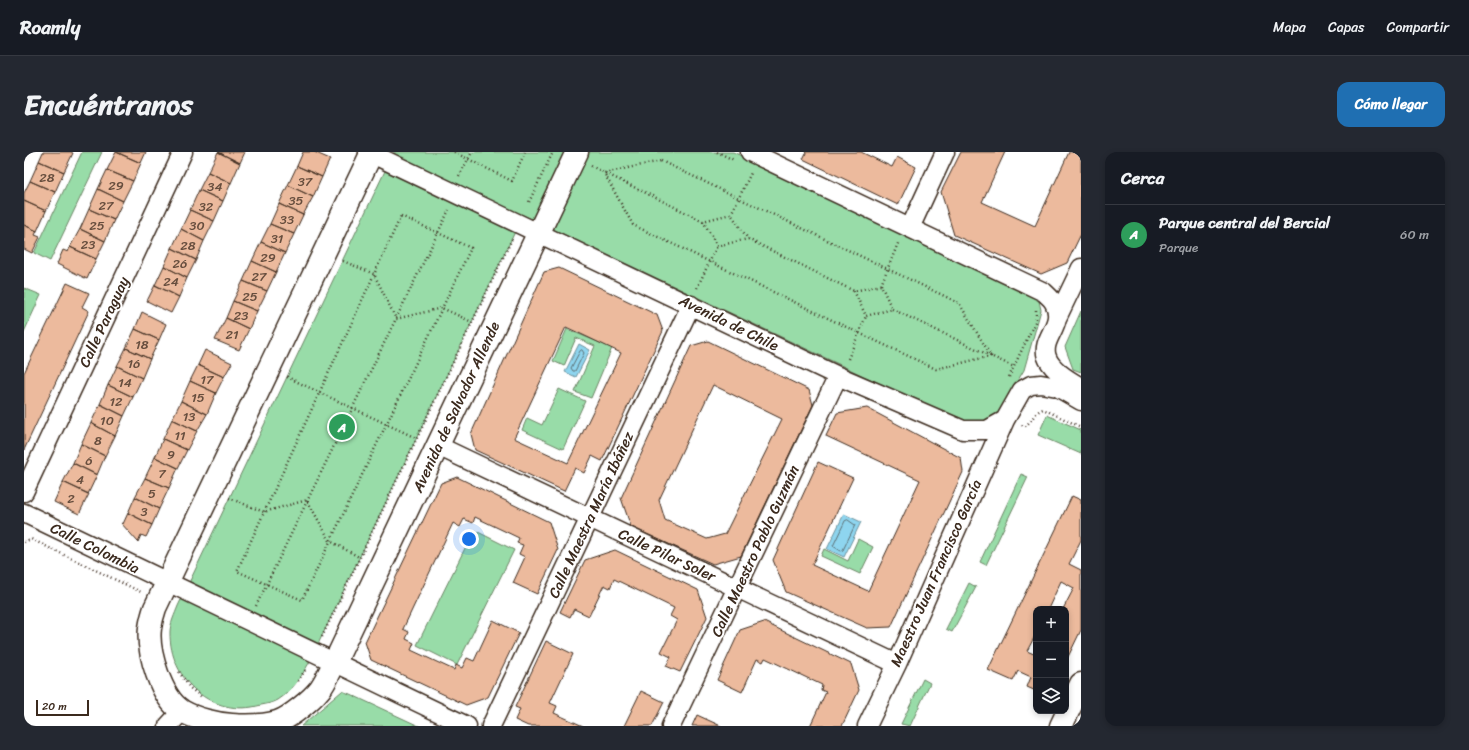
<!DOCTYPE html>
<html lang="es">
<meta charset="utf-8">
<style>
:root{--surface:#171b24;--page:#242831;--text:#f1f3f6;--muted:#9ea1a6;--line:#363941;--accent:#1f6fb2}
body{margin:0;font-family:Sriracha,sans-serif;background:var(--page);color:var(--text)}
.controls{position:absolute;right:12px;bottom:12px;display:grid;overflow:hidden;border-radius:8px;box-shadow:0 2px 6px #0003}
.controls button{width:36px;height:36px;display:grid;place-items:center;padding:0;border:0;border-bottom:1px solid var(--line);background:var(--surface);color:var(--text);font:20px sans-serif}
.scale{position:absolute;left:12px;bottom:10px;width:53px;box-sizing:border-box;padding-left:4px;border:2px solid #3b2a1e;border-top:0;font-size:11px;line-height:14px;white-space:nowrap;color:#3b2a1e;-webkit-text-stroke:3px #fff;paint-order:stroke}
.you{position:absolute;left:445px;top:387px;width:14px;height:14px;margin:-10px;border:3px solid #fff;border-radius:50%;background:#1a73e8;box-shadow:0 0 0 6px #1a73e833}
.badge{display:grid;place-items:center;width:26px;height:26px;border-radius:50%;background:var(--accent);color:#fff;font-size:13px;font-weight:700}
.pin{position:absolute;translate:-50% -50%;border:2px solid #fff;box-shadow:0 1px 4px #0006}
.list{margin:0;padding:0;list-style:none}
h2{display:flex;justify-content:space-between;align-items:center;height:52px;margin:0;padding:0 16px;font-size:17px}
h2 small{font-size:13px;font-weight:400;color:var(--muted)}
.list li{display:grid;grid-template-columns:26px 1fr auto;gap:12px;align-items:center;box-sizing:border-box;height:60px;padding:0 16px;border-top:1px solid var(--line)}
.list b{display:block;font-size:15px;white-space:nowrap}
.list p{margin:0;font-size:13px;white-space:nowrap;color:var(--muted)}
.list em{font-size:13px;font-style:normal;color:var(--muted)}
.icon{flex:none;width:22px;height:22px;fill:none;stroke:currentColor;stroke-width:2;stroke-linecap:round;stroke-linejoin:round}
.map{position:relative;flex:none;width:1057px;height:574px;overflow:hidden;border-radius:12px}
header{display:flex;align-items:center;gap:24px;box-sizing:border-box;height:56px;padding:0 20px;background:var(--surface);border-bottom:1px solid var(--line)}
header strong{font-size:19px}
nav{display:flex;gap:22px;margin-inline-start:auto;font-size:14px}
.intro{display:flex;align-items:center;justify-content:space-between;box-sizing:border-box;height:96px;padding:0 24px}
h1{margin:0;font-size:28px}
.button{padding:10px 18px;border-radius:12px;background:var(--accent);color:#fff;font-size:14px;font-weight:700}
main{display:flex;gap:24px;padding:0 24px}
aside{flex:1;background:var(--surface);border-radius:12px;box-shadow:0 2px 6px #0003}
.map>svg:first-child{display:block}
.green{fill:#98dca8;stroke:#6a8363}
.water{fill:#8ed5ef;stroke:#6d919b}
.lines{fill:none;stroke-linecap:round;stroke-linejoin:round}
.shore{stroke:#5c6e72;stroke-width:1}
.building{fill:#ecba9d;stroke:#3b2a1e;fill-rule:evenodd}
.street-casing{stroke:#3b2a1e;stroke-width:21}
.secondary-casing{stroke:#3b2a1e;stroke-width:25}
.path{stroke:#3b2a1e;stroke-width:2.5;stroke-dasharray:1 3;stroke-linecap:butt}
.street{stroke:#fff;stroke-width:18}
.secondary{stroke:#fff;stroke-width:22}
.labels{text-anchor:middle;stroke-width:4;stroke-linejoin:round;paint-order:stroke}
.number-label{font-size:13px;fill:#674e3e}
.street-label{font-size:15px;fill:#3b2a1e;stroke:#fff}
</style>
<header>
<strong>Roamly</strong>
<nav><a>Mapa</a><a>Capas</a><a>Compartir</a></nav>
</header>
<div class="intro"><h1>Encuéntranos</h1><a class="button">Cómo llegar</a></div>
<main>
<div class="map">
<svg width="1057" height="574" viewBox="0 0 1057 574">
<rect width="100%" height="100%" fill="#fff"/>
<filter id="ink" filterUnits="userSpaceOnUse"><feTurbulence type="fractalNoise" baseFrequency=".025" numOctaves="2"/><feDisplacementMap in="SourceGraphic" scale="8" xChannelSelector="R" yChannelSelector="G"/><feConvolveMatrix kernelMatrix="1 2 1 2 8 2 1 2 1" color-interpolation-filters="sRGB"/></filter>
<g filter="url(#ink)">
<!-- green -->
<path class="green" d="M58,0H78L26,109L10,101Z
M370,0H709L1006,141L1015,149L1017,158L1000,218L968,272L954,278L499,63L285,511C277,525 268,539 254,548C249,551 242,552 237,553C189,567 145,528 146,480C146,472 151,462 154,454Z
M0,136L17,143L0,180Z
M1057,159V220L1049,217L1041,195Z
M543,177L588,196L567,246L551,240L571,194L552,186L540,214L529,209Z
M535,237L561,249L539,297L498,278L503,266L518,273Z
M1023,263L1057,278V302L1014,283Z
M997,322L1004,325L962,413L956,410Z
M450,378L490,398L433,513L393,493Z
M834,387L849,395L836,422L797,404L800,397L824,409Z
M945,431L952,435L928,480L922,477Z
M899,527L906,531L886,574L877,572Z
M318,539L326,542L395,574H277Z"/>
<!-- water -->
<path class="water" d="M555,192L566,198L552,225L541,220Z
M820,362L837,370L820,405L803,397Z"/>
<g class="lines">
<!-- shore -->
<path class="shore" d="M558,198L560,201L551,219H549L547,216L556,199Z
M824,368L831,373L819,398L817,399L809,394L821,369Z"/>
</g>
<!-- building -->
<path class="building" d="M19,0H47L49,1L40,20L15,9Z
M92,0H122L117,11Z
M92,0L117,11L109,29L83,18Z
M194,0H221L216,11Z
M194,0L216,11L207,31L184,20Z
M279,0H290L306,7L298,25L273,14Z
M781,0H837L868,15L873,5L892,15L874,53L779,7L782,1Z
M937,0H981L958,50L1011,74L1045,0H1057V82L1043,111L1017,122L930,83L917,40Z
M15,9L40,20L31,40L6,29Z
M273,14L298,25L289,45L264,33Z
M83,18L109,29L99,49L74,37Z
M184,20L207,31L199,49L175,38Z
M6,29L31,40L22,59L0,49V41Z
M264,33L289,45L279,63L255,52Z
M74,37L99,49L90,68L65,57Z
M175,38L199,49L190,69L166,58Z
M0,49L22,59L13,79L0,73Z
M255,52L279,63L270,82L246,72Z
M65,57L90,68L81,89L56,77Z
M166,58L190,69L180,89L157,77Z
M246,72L270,82L261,101L237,90Z
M0,73L13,79L11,83L16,85L8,101L0,97Z
M56,77L81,89L72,107L46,95Z
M157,77L180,89L172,108L148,96Z
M237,90L261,101L252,120L228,109Z
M46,95L72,107L63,127L33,112L39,98L44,100Z
M148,96L172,108L163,126L140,114Z
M228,109L252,120L243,139L219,129Z
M140,114L163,126L155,145L131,133Z
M535,116L633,163L639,179L578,309L568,304L560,321L551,316L540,339L451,298L447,282L520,120ZM542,175L597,201L544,311L490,286Z
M219,129L243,139L233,159L209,149Z
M43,131L65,141L58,155L65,159L0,298V221Z
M131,133L155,145L147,161L123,149Z
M209,149L233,159L225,177L202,166Z
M118,160L142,172L135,188L111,177Z
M202,166L225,177L215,198L191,188Z
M111,177L135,188L126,207L102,196Z
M684,189L785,238L789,253L717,404L689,412L607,375L597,346L667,194ZM689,233L758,267L701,382L683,387L641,368L635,348Z
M102,196L126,207L118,226L93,214Z
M181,198L208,211L200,225L174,213Z
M174,213L200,225L192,241L166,229Z
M93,214L118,226L109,245L84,233Z
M166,229L192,241L183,262L157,249Z
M84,233L109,245L100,264L76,252Z
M157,249L183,262L173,279L148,267Z
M76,252L100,264L91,284L67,271Z
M843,256L937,306L939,320L867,475L843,476L762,440L749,408L794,310L829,326L788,413L844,439L896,328L802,284L813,261Z
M148,267L173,279L163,298L139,287Z
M67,271L91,284L81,304L57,292Z
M139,287L163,298L154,316L131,305Z
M57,292L81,304L73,323L49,311Z
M131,305L154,316L145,336L121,326Z
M49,311L73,323L64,342L39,330Z
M433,325L525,370L534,398L513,442L489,431L501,405L495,402L499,393L493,391L495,386L451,365L449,371L440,367L436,375L429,371L379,477L385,480L382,487L390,491L387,498L430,518L432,513L438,516L443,506L450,509L469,468L495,481L464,545L442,553L347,508L341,490L417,331Z
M121,326L145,336L135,357L111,345Z
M39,330L65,342L55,362L30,350Z
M1048,344L1057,348V388L1045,412L1057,418V478L1042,509V457H1039L1050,436L1037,429L1024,457H1012V482L1003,499L1012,503V539L1003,535L1007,525L994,519L989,529L964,518Z
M111,345L135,357L128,373L104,361Z
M104,361L128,373L122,385L117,383L114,390L97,371L99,372Z
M591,398L674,438L683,465L656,520L642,514L647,505L637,500L653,468L646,464L650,456L590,427L586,436L580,433L565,464L550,457L546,465L536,460L561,408Z
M740,470L827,512L835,538L818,574H786L802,540L797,538L798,533L741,506L739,510L733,507L718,540L693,528L716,478Z
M522,489L549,502L526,551L533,554L530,561L559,574H504L491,568L496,557L491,555Z
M617,539L640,550L628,574H600Z
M673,563L697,574H668Z"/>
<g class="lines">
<!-- street casing -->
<g class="street-casing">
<path id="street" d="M344,0L814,224L939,278H963L981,268L998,238L1007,233L1017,232L1033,235L1057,249
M726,0L1020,140C1023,143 1028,147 1030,151C1047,182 986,196 1057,235
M886,76L921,0
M1033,166L1057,116
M414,294L873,512
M0,340L159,0
M0,361L443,574
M144,574L158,559
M467,574L667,153
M647,574L814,224
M843,574L873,512L981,268"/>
</g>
<!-- secondary casing -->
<g class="secondary-casing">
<path id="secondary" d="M348,0L131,456C129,462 127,469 126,476C123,499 137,546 158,559C172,567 192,572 208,573C222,574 239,574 253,570C266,566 288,547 296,537C302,529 306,519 311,510L553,0
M1037,574L1057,532"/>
</g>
<!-- path -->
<path class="path" d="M430,0L488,29L501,0
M693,0L710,8
M637,9L935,151L967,204L912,217L835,181L609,73L580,21Z
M567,14L679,69L707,62L724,87L830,139L857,133L868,157L990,215
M435,24L448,0
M505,50L529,0
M707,62L728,19
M377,64L447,96L278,448L213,419Z
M679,69L693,94L724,87
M319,109L350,122L372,167L418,156L448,170
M857,133L875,89
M673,136L693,94
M830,139L842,164L868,157
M824,207L842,164
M263,225L392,286
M985,225L1012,168V156
M998,273L1000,275C1009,269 1009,261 1019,257L1057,275
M205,346L240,360L283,348L306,389L335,405
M0,390L7,387L117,440
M232,454L425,58
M298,485L488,87
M155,520L166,536L179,546
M274,529L282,517"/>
<!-- street -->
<use href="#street" class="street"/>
<!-- secondary -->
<use href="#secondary" class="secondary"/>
</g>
</g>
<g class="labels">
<!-- number labels -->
<g class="number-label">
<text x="23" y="30">28</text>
<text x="281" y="34">37</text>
<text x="92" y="38">29</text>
<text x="191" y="39">34</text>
<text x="272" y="53">35</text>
<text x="82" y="58">27</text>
<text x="182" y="59">32</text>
<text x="263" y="72">33</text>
<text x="73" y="78">25</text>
<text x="173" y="78">30</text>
<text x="253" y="91">31</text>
<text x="64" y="97">23</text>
<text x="164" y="98">28</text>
<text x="244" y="110">29</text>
<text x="156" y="116">26</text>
<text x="235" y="129">27</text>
<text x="147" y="134">24</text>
<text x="226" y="149">25</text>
<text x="217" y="168">23</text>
<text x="208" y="187">21</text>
<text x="118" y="197">18</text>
<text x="110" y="216">16</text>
<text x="183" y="232">17</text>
<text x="101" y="235">14</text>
<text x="174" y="250">15</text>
<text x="92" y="254">12</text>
<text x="165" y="269">13</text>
<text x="83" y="273">10</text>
<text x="156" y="288">11</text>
<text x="74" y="293">8</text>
<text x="147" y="307">9</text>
<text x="65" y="313">6</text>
<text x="138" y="326">7</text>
<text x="56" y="332">4</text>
<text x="128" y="346">5</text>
<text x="47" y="351">2</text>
<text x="120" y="364">3</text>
</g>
<!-- street labels -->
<g class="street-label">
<text transform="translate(80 170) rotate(-65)" y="5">Calle Paraguay</text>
<text transform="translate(705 171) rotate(26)" y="5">Avenida de Chile</text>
<text transform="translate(432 255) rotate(-65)" y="5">Avenida de Salvador Allende</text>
<text transform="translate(567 363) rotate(-65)" y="5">Calle Maestra María Ibáñez</text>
<text transform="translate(71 396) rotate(26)" y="5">Calle Colombia</text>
<text transform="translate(731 399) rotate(-65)" y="5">Calle Maestro Pablo Guzmán</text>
<text transform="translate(643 403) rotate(25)" y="5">Calle Pilar Soler</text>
<text transform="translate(912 421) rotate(-66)" y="5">Maestro Juan Francisco García</text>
</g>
</g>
</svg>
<div class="controls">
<button>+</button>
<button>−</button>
<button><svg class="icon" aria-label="layers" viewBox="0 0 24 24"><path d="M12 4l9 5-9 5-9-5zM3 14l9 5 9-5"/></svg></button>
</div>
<div class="scale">20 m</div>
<div class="you"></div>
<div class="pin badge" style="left:318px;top:275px;background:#2e9e5b">A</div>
</div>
<aside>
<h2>Cerca<small></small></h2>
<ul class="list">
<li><span class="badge" style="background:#2e9e5b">A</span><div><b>Parque central del Bercial</b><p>Parque</p></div><em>60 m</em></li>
</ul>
</aside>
</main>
